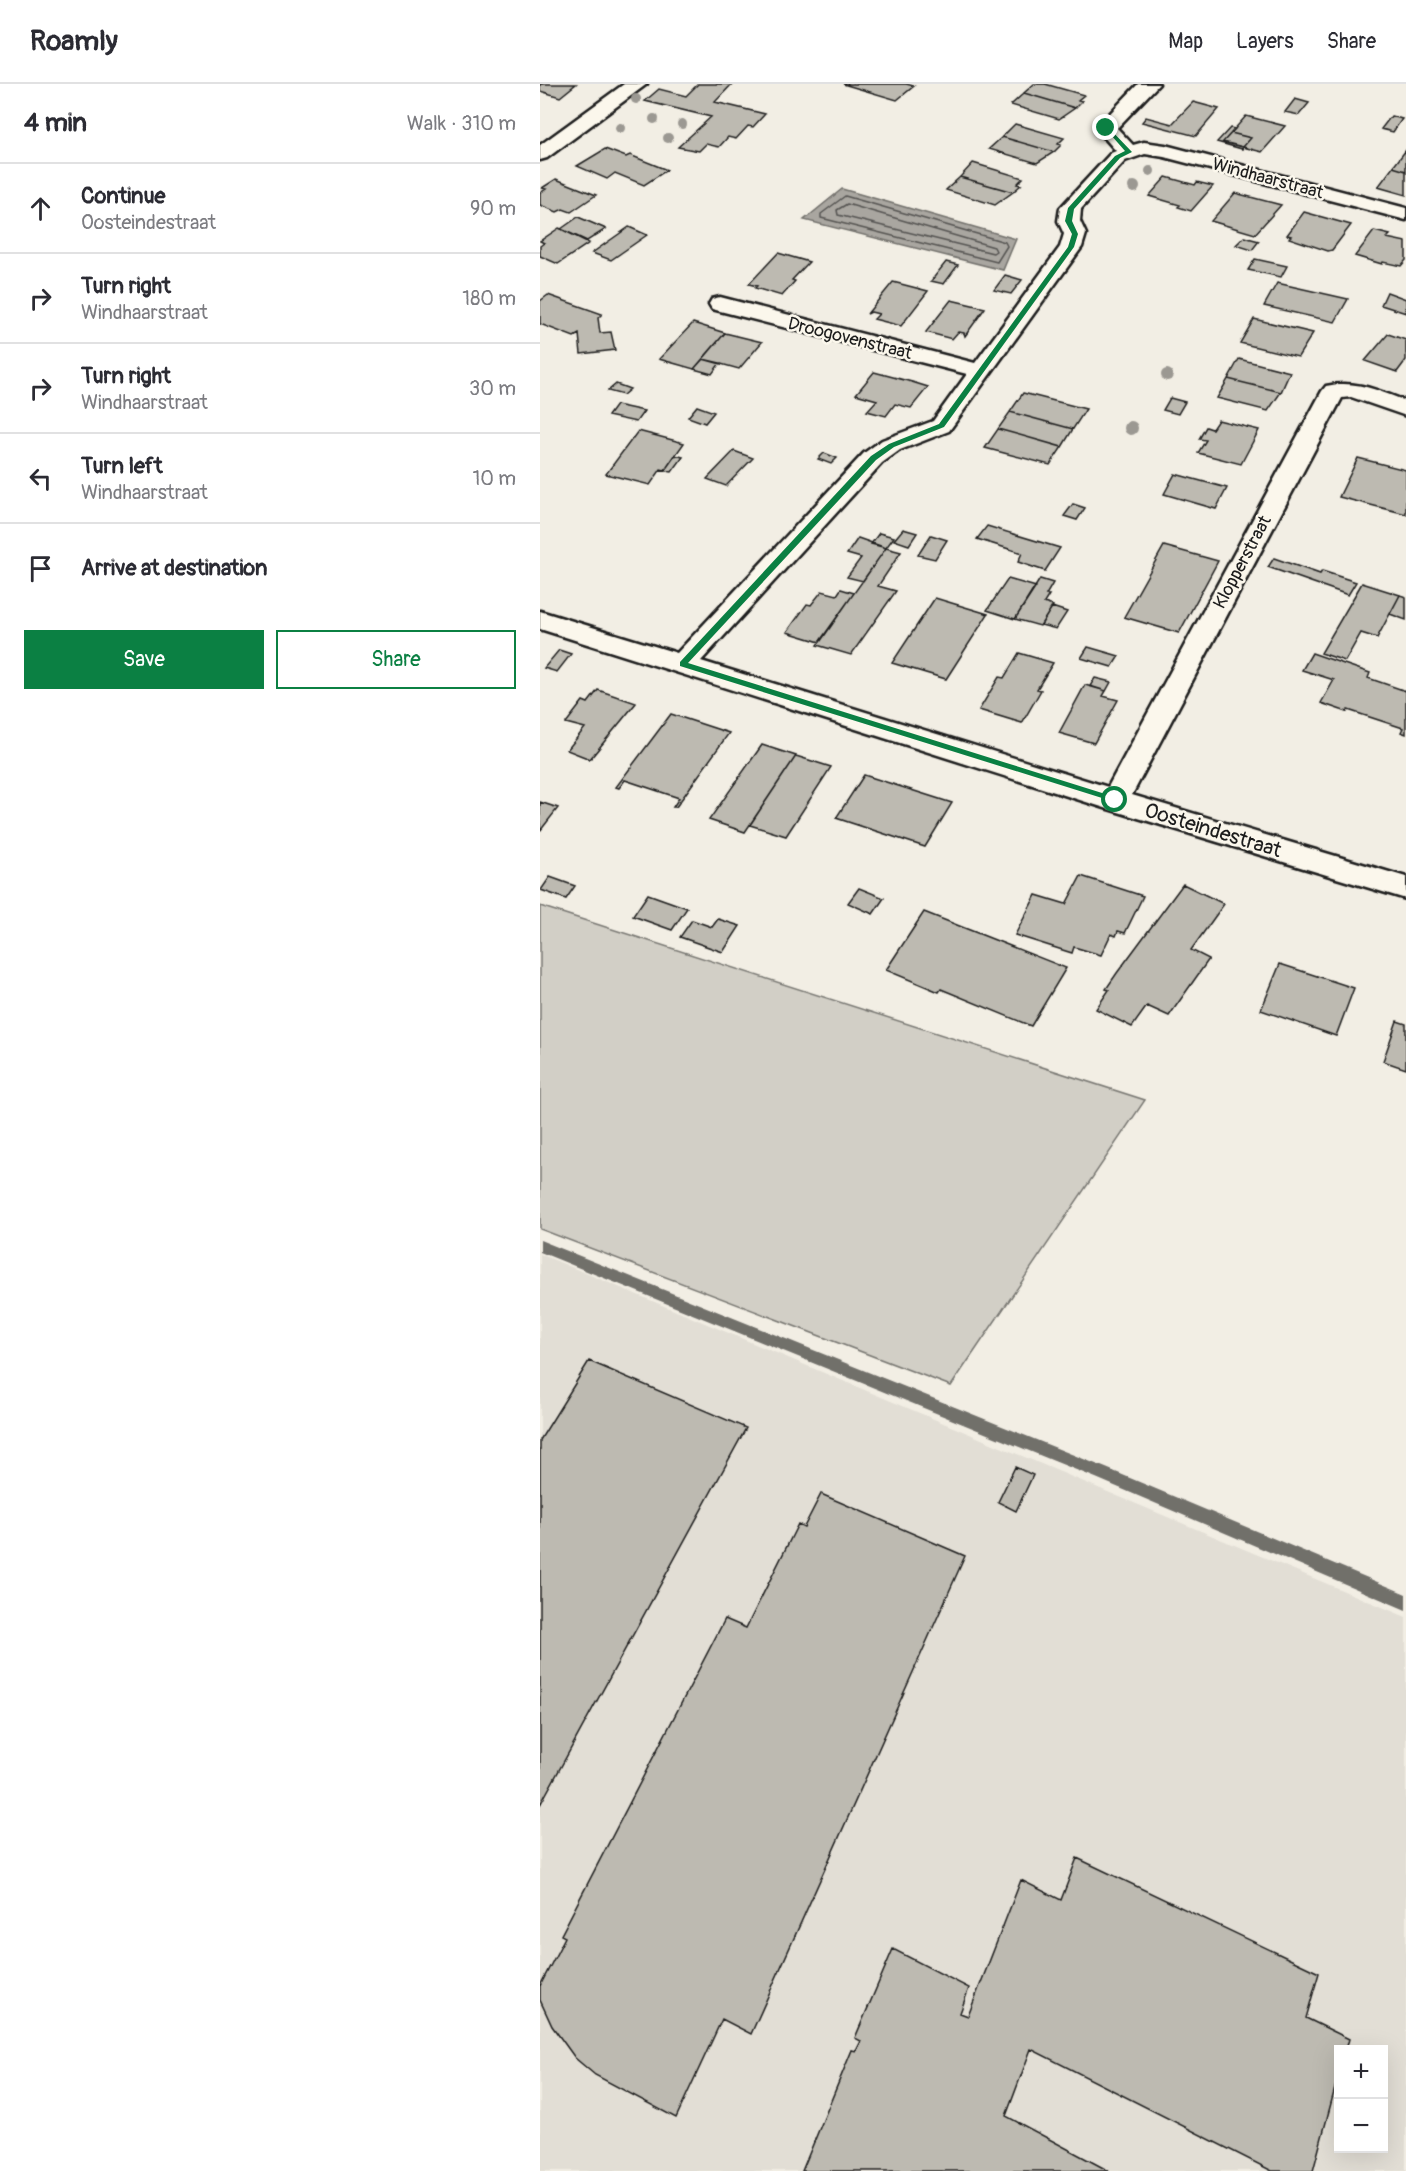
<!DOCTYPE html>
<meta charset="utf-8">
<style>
:root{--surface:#fff;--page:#f7f7f7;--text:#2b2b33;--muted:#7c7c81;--line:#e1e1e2;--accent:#0b8043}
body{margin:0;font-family:Pangolin,sans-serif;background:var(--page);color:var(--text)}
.controls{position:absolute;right:18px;bottom:18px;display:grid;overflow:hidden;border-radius:0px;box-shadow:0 6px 24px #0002}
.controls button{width:54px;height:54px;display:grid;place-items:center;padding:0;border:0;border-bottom:2px solid var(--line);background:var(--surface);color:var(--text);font:30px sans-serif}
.stop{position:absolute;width:18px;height:18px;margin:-14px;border:4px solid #0b8043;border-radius:50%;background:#fff}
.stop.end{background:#0b8043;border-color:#fff;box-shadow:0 2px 6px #0008}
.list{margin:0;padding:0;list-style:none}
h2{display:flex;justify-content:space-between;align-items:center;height:78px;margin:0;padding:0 24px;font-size:26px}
h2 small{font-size:20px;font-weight:400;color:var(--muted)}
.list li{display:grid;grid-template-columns:39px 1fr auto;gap:18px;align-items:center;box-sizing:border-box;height:90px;padding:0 24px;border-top:2px solid var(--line)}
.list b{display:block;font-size:22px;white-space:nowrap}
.list p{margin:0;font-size:20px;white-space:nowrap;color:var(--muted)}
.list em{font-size:20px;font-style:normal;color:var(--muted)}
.actions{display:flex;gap:12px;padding:18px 24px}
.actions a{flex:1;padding:14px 0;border:2px solid var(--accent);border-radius:0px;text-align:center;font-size:21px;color:var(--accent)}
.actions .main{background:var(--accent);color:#fff}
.icon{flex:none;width:33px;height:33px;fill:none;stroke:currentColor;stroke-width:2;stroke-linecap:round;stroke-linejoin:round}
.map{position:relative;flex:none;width:866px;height:2087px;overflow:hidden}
header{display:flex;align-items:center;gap:36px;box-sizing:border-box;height:84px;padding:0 30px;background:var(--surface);border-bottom:2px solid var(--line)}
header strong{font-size:28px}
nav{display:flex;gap:33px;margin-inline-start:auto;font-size:21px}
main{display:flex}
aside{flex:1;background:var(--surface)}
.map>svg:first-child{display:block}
.built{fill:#e2ded5;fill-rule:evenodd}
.green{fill:#d2cfc6;stroke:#777671;stroke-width:1.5}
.water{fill:#a9a6a0;stroke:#716f6b;stroke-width:1.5}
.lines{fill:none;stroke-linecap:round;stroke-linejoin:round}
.shore{stroke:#545351;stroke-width:1.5}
.stream{fill:#716f6b;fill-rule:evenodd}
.building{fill:#bdbab1;stroke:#1c1c1c;stroke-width:1.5}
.minor-casing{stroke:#1c1c1c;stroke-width:5}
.minor{fill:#fbf7ec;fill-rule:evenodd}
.tree{fill:#9b9892}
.route{fill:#0b8043}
.labels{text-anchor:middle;stroke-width:5;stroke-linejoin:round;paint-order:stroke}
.far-street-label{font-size:18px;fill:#1c1c1c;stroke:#fbf7ec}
.street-label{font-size:21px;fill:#1c1c1c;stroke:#fbf7ec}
</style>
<header>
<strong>Roamly</strong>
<nav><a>Map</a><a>Layers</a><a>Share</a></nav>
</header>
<main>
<aside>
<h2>4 min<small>Walk · 310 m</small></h2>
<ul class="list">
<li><svg class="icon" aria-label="ahead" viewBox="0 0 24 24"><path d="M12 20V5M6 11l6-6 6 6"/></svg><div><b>Continue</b><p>Oosteindestraat</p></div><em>90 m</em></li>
<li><svg class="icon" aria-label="right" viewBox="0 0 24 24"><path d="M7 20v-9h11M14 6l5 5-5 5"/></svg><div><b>Turn right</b><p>Windhaarstraat</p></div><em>180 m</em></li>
<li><svg class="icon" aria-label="right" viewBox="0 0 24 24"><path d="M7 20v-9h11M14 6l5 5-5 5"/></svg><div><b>Turn right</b><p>Windhaarstraat</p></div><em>30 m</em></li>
<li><svg class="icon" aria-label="left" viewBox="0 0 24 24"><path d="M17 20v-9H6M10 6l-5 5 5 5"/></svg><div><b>Turn left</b><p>Windhaarstraat</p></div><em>10 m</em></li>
<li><svg class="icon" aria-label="arrive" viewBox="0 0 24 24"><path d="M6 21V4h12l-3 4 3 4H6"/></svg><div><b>Arrive at destination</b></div></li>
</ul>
<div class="actions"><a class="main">Save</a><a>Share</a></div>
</aside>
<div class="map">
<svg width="866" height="2087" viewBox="0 0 866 2087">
<rect width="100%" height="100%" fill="#f2eee4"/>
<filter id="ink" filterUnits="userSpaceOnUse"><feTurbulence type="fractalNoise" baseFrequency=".0167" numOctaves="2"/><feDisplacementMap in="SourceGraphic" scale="12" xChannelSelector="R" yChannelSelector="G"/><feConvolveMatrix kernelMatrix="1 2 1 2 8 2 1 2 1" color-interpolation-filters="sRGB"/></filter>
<g filter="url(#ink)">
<!-- built -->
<path class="built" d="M0,1170L866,1533V2087H0ZM798,1966H844V2064H798Z"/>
<!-- green -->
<path class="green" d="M0,822L605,1016L411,1302L0,1145Z"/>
<!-- water -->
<path class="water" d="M302,105L476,155L463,186L264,136Z"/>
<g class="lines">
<!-- shore -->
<path class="shore" d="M305,112L465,158L467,162L457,178L281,134V130Z
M307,120L454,163L456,167L453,169L298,131L297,126Z"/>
<!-- stream -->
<path class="stream" d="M0,1156L566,1384L866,1510V1526L556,1394L0,1168Z"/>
</g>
<!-- building -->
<path class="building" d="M0,0H36L20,13L0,7Z
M158,0H192L175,18L225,30L213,43L208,42L196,55L188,53L179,63L166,60L159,67L138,63L171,33L105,17L119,5L146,12Z
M303,0H366L374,2L357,16Z
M494,0H505L544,11L538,16L542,17L535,24L484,9Z
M484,9L535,24L519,35L471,21Z
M755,15L769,19L759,31L745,28Z
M653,18L679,25L656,52L602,38L606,33L632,40Z
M706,32L745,42L722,68L703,63L711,54L691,49Z
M851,32L862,35L853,48L841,45Z
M475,40L524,54L518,60L521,61L514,68L462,53Z
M690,44L695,45L683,58L703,63L702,65L677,58Z
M691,49L711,54L703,63L683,58Z
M462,53L514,68L497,79L449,65Z
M65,65L86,73L90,71L127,86L104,101L75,89L67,95L37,82Z
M866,66V87L853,83Z
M433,79L483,94L477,100L481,101L473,108L420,93Z
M853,83L866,87V111L838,103Z
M420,93L473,108L455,121L406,106Z
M626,93L655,101L657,98L673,102L651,127L638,123L640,121L609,112Z
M16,95L56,111L31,128L23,125L17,128L0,121V109L6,105L2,104Z
M695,109L741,121L715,150L671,137Z
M764,128L811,141L792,166L788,167L749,154L751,152L747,151Z
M38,133L66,145L47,157L21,145Z
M89,143L107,151L71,176L52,169Z
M19,144L49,159L18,180L0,172V162L4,159L0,157Z
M834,147L850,151L847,154L866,158V176L861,182L843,178L842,180L815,172Z
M704,153L719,157L712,166L696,161Z
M238,169L269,178L252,196L255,197L242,212L215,204L217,202L209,200Z
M715,175L747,182L741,193L708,186Z
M406,178L418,181L404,200L391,197Z
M465,191L482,196L471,210L454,206Z
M353,198L388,207L361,242L334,235L339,230L331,228L327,230Z
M737,199L808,215L795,238L724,222Z
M847,208L866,215V229L841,221Z
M8,211L62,230L58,234L60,249L71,248L75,266L41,270L39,250L34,253L0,240V217Z
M411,216L445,224L425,252L424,249L418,248L412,255L386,248Z
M714,235L773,249L758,273L700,259Z
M153,239L185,249L154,285L119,275Z
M185,249L222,258L199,285L163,275Z
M848,250L866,256V276L857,288L825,277Z
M163,275L180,279L172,290L154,285Z
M699,275L750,288L741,308L688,295Z
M334,288L372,298L388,303L371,324L355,320L346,332L327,327L337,316L316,310Z
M688,295L741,308L728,327L677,314Z
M76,300L90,305L83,311L68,307Z
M483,309L546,325L533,345L470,328Z
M630,314L645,318L638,330L623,326Z
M76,321L104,327L96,338L68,332Z
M157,322L174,328L165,339L148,333Z
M470,328L533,345L522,363L458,345Z
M678,336L719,346L701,380L658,369L666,356L659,355L666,343L672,345Z
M458,345L522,363L510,381L445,364Z
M98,347L144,359L125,386L121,385L110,401L66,390Z
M194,367L213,374L186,402L167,395Z
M284,369L297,374L291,380L278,375Z
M135,371L143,373L132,388L120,386H125Z
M818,374L866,386V430L799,413Z
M635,390L687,404L676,425L624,410Z
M533,420L545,424L537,436L524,432Z
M447,442L520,464L505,487L478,478L482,469L437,455Z
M363,445L377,449L369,461L354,456Z
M339,449L354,453L346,464L331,460Z
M391,451L407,456L395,475L378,471Z
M318,454L346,464L323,497L307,493L321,474L307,470Z
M624,462L678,477L639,549L584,533Z
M346,464L361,468L338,502L356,507L311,571L277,561Z
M734,474L780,490L782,487L816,498L808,511L728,483Z
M468,495L496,503L475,535L447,526Z
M500,495L513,499L506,511H509L504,519L513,522L500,542L475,535Z
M822,499L860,511L837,554L821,549L805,577L781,569Z
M301,505L314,509L280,558L247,548L267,520L271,521L282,507L297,511Z
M860,511L866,513V536L850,530Z
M395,514L448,530L406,595L352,579Z
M512,523L527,528L516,545L501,541Z
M548,563L579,572L572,583L541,574Z
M19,566L31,570L17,588L4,584Z
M479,569L513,579L497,605L501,606L482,639L439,626L459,593L464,594Z
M772,569L830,589L828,594L866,607V650L861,648L863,644L808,626L807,628L781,619L794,596L762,586Z
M555,594L571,598L566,607L550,602Z
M545,601L566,607L563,612L578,616L554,659L519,649Z
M58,606L96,619L50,675L27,666L45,644L26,639L43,617L48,619Z
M131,630L189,649L136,723H133L139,714L85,696L79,704L76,703Z
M222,661L256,672L205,748L169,736Z
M256,672L291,683L246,752L210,741Z
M324,691L412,719L385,763L296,734Z
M0,718L18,724L0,747Z
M541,792L603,812L585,849L578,847L576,852L571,850L561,871L534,863L532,869L475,851L496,811L526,820Z
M10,793L35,802L26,815L1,806Z
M643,800L684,820L651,866L669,875L629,932L607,922L592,943L556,925L569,906L566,905L577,889Z
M319,804L344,814L333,830L308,819Z
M108,810L147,824L132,846L93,832Z
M384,828L526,884L491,942L401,905L399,908L346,886Z
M178,835L200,842L183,868L140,853L152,836L172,843Z
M740,880L814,904L796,952L721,926Z
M857,937L866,940V985L843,977Z
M49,1277L206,1344L0,1721V1356Z
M475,1383L493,1391L476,1427L458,1418Z
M281,1410L425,1472L211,1950L182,1935L136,2034L55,1991L35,1974L12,1942L0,1916V1902L25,1853L21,1851L185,1535L206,1544L258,1440L264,1443Z
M537,1774L779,1889L766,1934L809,1955L806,1966H798V1993L773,2087H732L491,1965L466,2032L569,2087H262L312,1966L316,1967L321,1957L315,1954L353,1865L429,1904L420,1929L428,1932L481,1796L521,1816Z"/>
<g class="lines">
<!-- minor casing -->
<g class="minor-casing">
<path id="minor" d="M84,0H107L7,74L0,76V61Z
M598,0H619L577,44L593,61L604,58L625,61L866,124V136L624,73L605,70L585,77L541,125L540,137L546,150L542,163L409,347L360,366L342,379L161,577L568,703L782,307L786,302C815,295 839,307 866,317V332L811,313L802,314L592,711L866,793V815L565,724L0,545V527L137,569L324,369L342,356L393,337L427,290L172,225L169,220L172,215L180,213L435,279L520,163L524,150L518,137L520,124L571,69L576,67L556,44Z"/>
</g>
<!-- minor -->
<use href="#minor" class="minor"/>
</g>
<!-- trees -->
<g class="tree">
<circle cx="96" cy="15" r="5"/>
<circle cx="114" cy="35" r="5"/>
<circle cx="142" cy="40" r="5"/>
<circle cx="80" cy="44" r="5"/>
<circle cx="128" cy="54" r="5"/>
<circle cx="610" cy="87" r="5"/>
<circle cx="594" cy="103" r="6"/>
<circle cx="627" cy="291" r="6"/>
<circle cx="591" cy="344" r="7"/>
</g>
</g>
<!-- route -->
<path class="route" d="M564,43H568L592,68L580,74L534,125L532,137L538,150L534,163L404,343L354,363L336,376L148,579L578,714V719L140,582V578L331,372L349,360L399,340L528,163L532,150L525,137L528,124L575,72L585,67Z"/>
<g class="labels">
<!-- far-street labels -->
<g class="far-street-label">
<text transform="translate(728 94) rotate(15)" y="6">Windhaarstraat</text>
<text transform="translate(310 254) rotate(14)" y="6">Droogovenstraat</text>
<text transform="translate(702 478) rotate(-62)" y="6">Klopperstraat</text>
</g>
<!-- street labels -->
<g class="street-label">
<text transform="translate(673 746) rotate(17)" y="7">Oosteindestraat</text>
</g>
</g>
</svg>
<div class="controls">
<button>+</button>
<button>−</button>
</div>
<div class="stop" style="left:575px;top:716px"></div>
<div class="stop end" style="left:566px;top:44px"></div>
</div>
</main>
